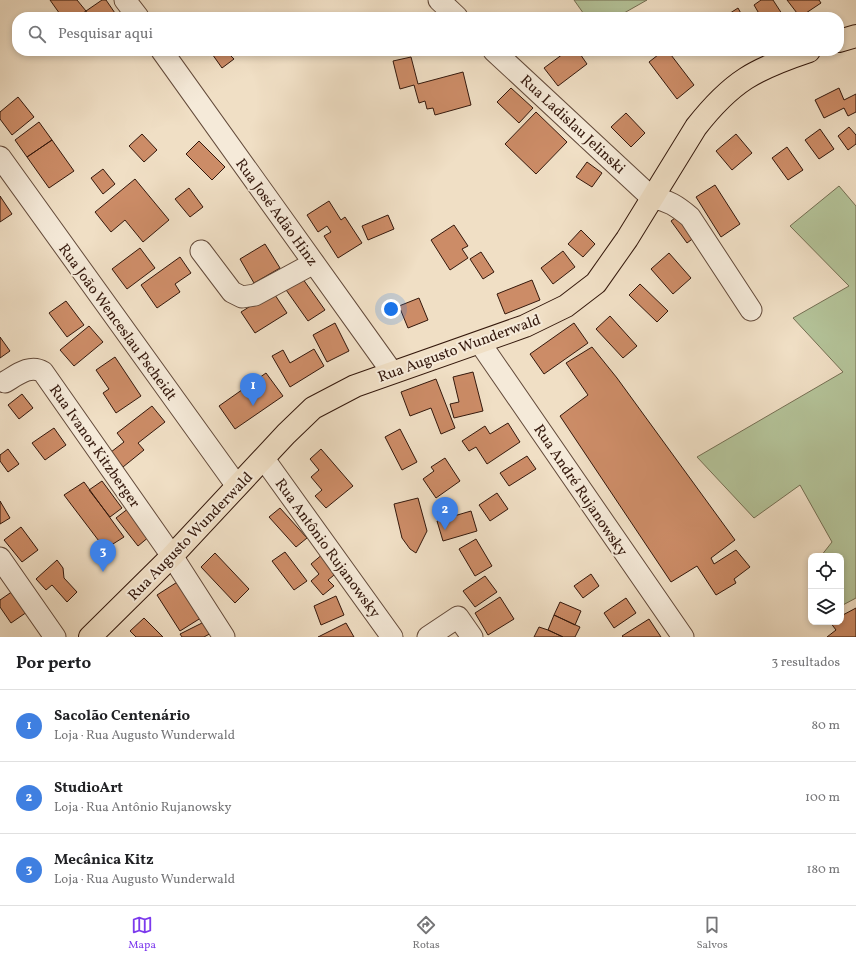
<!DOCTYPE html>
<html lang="pt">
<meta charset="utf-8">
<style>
:root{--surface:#fff;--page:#f2f2f2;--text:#202124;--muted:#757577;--line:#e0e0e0;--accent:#7c3aed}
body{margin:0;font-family:Vollkorn,serif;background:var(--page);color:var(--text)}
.controls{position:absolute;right:12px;bottom:12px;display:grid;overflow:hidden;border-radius:8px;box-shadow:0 2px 6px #0003}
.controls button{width:36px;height:36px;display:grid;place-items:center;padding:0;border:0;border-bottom:1px solid var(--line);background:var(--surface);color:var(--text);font:20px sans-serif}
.you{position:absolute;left:391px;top:309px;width:14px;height:14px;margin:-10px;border:3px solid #fff;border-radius:50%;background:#1a73e8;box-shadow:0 0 0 6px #1a73e833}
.badge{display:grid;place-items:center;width:26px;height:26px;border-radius:50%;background:var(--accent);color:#fff;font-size:13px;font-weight:700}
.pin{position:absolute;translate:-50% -33px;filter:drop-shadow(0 1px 2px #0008)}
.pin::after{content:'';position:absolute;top:21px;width:14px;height:12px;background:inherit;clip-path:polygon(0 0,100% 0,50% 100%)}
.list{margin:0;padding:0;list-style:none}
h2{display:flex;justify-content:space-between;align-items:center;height:52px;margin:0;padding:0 16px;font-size:17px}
h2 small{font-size:13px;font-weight:400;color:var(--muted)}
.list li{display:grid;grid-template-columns:26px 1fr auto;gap:12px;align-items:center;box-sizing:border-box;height:72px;padding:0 16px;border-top:1px solid var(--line)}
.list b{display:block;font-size:15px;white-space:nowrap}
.list p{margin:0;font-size:13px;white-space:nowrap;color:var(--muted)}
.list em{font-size:13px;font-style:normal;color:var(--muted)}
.icon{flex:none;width:22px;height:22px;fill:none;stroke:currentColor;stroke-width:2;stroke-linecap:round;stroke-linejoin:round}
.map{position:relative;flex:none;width:856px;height:637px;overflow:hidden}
.search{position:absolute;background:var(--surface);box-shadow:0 2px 6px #0003;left:12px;right:12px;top:12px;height:44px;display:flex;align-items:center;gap:10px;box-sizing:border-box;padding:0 14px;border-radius:16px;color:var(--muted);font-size:15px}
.sheet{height:268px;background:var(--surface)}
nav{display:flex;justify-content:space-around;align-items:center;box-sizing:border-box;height:56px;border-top:1px solid var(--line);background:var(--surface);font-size:11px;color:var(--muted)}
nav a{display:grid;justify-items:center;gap:2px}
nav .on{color:var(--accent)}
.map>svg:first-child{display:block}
.green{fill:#b4c399;stroke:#746e52}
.building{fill:#cc8c67;stroke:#34180c}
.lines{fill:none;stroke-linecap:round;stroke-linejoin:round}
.minor-casing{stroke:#634a3a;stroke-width:23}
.major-casing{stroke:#34180c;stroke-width:24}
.minor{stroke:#f5ead9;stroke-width:21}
.major{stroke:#f0dfc5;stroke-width:22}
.labels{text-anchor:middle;stroke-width:4;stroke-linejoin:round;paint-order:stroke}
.street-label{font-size:15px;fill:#34180c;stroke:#f5ead9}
</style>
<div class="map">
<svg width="856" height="637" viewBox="0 0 856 637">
<rect width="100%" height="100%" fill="#f0dfc5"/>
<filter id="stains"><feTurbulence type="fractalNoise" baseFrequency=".005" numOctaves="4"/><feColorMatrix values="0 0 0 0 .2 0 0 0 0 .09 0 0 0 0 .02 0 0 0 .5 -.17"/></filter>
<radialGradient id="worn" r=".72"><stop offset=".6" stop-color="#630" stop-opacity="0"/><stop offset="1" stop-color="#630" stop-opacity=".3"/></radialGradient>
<!-- green -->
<path class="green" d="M574,0H647L617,17H586Z
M839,186L856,206V598L841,606V556H821L832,542L800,485L754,518L697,457L843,372L793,318L849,286L790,226Z"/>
<!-- building -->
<path class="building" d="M50,0H77L86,11L77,17H62Z
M102,0H106L117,16L89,17L86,11Z
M761,0H773L784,17H761L754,5Z
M787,0H819L821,3L800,17Z
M738,8L743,17H724Z
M210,51H235L230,55L234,59L222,68Z
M567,51H578L587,64L558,86L544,68Z
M663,51H668L694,85L677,99L649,62Z
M411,57L418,84L463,72L471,105L435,115L433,108L427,109L425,101L419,103L414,85L400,89L393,61Z
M511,88L533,108L519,123L497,102Z
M839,88L844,100L856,94V112L848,116L844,108L824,118L815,100Z
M18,97L34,117L12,135L0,119V112Z
M536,112L567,142L536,174L505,144Z
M626,113L645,133L631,147L611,127Z
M39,122L52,140L27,157L15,140Z
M849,127L856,135V144L848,150L838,136Z
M820,129L834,149L819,159L805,140Z
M142,134L157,150L144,162L129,146Z
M736,134L752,153L732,170L716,151Z
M52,140L74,171L49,188L27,157Z
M199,141L225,167L212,180L186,154Z
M787,147L803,170L788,180L772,158Z
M587,162L602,173L592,187L576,177Z
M103,169L115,184L103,194L91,178Z
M135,179L169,220L143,242L125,220L111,232L95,212Z
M715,185L740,224L721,237L696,197Z
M189,188L203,207L190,217L175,199Z
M0,196L12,214L0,222Z
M329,201L341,220L345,217L362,243L338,258L324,236L331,232L327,226L318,232L307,215Z
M388,215L394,229L368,240L362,226Z
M679,215L695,237L687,243L671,221Z
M454,225L468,246L462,249L468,258L450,270L431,240Z
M581,230L595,244L583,257L568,244Z
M265,244L280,268L254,283L240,259Z
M140,248L155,268L127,289L112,269Z
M563,251L575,267L553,284L541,268Z
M481,252L494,272L483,279L470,259Z
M669,253L691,278L673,294L651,269Z
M180,257L191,273L175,284L180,292L157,308L141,285Z
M300,275L325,310L308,321L284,287Z
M532,280L540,300L505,314L497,294Z
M640,284L668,311L657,322L629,295Z
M273,292L287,313L255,333L241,312Z
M419,298L428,320L408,328L399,306Z
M66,301L84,325L67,337L49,313Z
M610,316L637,346L623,358L596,329Z
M335,323L349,351L327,362L313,335Z
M574,323L588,343L544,374L530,354Z
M89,326L103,342L74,366L60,350Z
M0,337L10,351L0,358Z
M592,347L617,378L735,540L711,558L714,564L736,550L750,567L734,579L736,583L716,595L697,566L671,582L560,416L588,395L566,363Z
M314,349L324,366L290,387L272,356L283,350L290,363Z
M115,357L141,396L116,413L103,393L109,389L96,370Z
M473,372L483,411L454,418L450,404L459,402L453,377Z
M266,373L283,396L235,429L219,406Z
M436,379L455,428L441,434L431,408L410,416L401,392Z
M22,394L33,408L19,419L8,405Z
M152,406L165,422L138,443L144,450L123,467L111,452L124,442L117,433Z
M508,423L520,442L487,464L476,447L469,451L462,441L485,426L490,434Z
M54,428L66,445L45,460L32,443Z
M400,429L417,462L402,470L385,437Z
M8,449L19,464L8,472L0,461V455Z
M321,449L353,486L326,508L315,496L322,490L311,477L319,470L310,459Z
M527,456L536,469L509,486L500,473Z
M445,458L460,481L436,498L423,479L434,471L431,467Z
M102,481L122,508L110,517L89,490Z
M84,482L124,537L105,549L64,495Z
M497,493L508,509L490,521L479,505Z
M418,498L427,531L416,553L410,549L402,538L394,504Z
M0,501L10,518L0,524Z
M129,508L150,536L138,546L116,518Z
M280,508L307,538L296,547L269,517Z
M471,511L477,531L443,541L437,521Z
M21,527L38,550L22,562L4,540Z
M476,539L492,566L475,576L459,549Z
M285,552L307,581L294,590L272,561Z
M215,553L249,589L235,603L201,567Z
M324,553L339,571L328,580L334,586L323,595L311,581L319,574L311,564Z
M57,560L63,568L64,578L77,592L67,602L52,585L46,590L36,579Z
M591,574L599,586L583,598L574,586Z
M485,576L497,592L475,607L463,591Z
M182,579L204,616L180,631L157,595Z
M13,591L27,612L11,623L0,607V600Z
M336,596L344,615L321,625L314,606Z
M500,597L514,619L488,635L475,613Z
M626,598L636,613L614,628L604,613Z
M560,602L581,611L575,625L554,615Z
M856,608V637H827L836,630L830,622H841V616Z
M554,615L580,627L575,637H563L548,630Z
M144,618L163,637H136L130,631Z
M649,619L661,637H623L622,636Z
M206,621L213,632L204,637H182L180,634Z
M346,623L354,637H318Z
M539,627L548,630L563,637H534Z"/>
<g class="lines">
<!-- minor casing -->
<g class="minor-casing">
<path id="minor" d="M125,0L138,17
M439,0L457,17
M162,51L392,372
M494,51L652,198C668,200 677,206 690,217L751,310
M0,157L237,486
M201,251L232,292L242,297L255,295L314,263
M480,343L683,637
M5,382C17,375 30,364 43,372L172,556L224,637
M264,459L392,637
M0,558L55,637
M428,637L458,617L472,637"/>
</g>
<!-- major casing -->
<g class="major-casing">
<path id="major" d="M839,41L856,36
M90,637L172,556L286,434L313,408L355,386L525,326L566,306L596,283L627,239L696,127C732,81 755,69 809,51"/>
</g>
<!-- minor -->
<use href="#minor" class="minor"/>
<!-- major -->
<use href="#major" class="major"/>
</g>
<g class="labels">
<!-- street labels -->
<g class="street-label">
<text transform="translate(573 124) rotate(43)" y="5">Rua Ladislau Jelinski</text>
<text transform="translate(277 212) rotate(54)" y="5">Rua José Adão Hinz</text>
<text transform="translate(118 322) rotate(54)" y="5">Rua João Wenceslau Pscheidt</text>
<text transform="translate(459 348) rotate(-20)" y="5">Rua Augusto Wunderwald</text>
<text transform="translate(95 446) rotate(55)" y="5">Rua Ivanor Kitzberger</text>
<text transform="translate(581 490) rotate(56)" y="5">Rua André Rujanowsky</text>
<text transform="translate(190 536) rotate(-46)" y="5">Rua Augusto Wunderwald</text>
<text transform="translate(328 548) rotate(54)" y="5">Rua Antônio Rujanowsky</text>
</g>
</g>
<rect width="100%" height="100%" filter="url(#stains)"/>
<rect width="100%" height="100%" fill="url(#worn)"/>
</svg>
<div class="controls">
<button><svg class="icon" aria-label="locate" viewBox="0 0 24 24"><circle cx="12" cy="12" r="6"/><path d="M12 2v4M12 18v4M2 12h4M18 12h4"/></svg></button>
<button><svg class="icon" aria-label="layers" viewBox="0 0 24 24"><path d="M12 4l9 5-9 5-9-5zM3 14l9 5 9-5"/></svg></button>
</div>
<div class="you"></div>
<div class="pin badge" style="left:253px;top:406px;background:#3f7fe0">1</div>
<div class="pin badge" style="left:445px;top:530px;background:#3f7fe0">2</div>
<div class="pin badge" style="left:103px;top:572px;background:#3f7fe0">3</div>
<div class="search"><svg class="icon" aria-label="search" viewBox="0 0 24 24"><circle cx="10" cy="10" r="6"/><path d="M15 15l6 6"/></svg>Pesquisar aqui</div>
</div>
<section class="sheet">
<h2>Por perto<small>3 resultados</small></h2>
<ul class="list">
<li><span class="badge" style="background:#3f7fe0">1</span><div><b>Sacolão Centenário</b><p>Loja · Rua Augusto Wunderwald</p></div><em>80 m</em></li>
<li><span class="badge" style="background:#3f7fe0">2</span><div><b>StudioArt</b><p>Loja · Rua Antônio Rujanowsky</p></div><em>100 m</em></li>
<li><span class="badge" style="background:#3f7fe0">3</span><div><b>Mecânica Kitz</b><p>Loja · Rua Augusto Wunderwald</p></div><em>180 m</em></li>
</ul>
</section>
<nav>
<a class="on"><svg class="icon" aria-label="map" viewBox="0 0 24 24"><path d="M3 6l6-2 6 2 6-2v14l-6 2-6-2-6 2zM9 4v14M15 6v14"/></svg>Mapa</a>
<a><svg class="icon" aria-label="directions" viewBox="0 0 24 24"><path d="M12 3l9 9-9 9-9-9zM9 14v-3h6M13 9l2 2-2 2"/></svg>Rotas</a>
<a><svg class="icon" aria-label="saved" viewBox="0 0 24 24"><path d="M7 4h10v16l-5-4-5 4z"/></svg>Salvos</a>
</nav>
